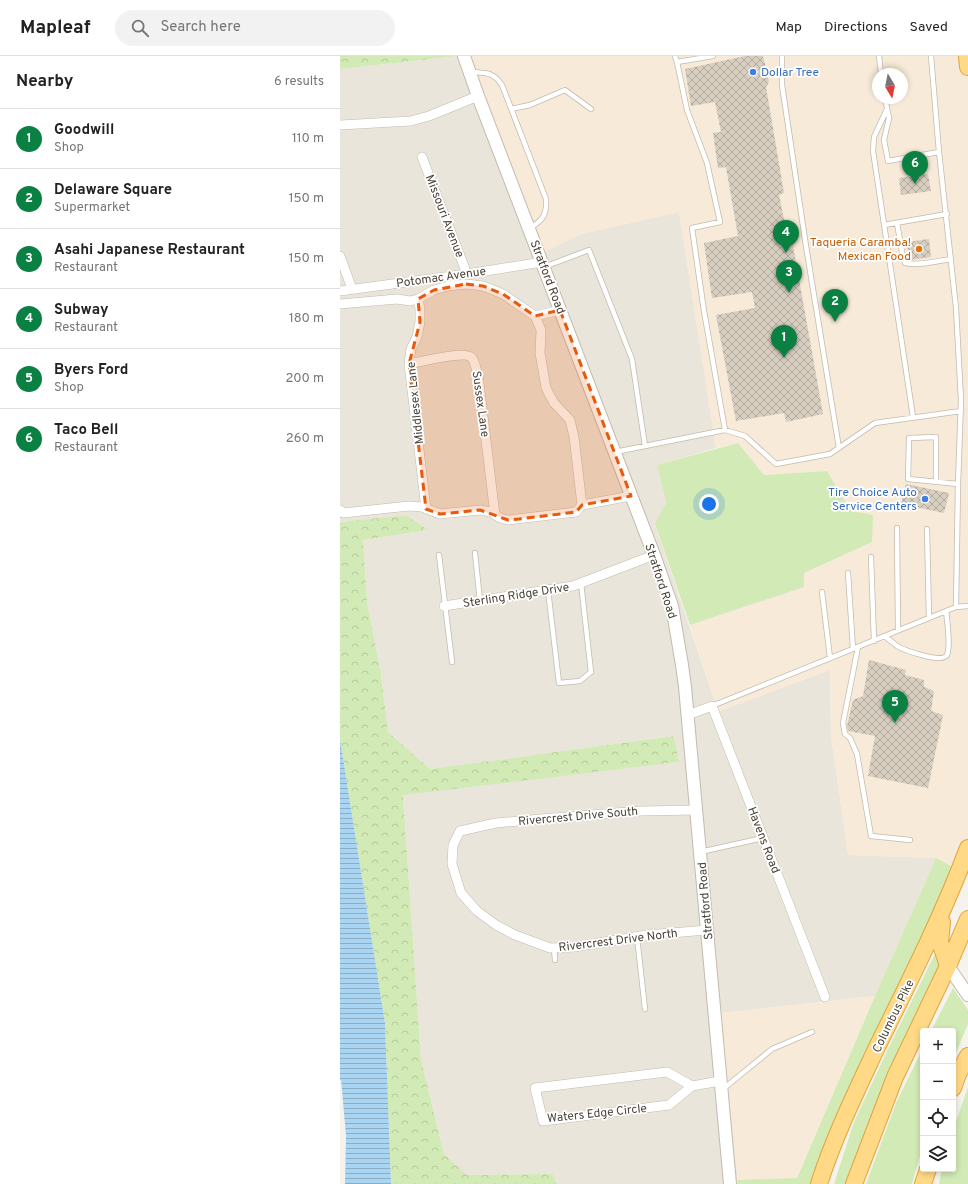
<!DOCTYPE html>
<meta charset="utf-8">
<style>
:root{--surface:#fff;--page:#f2f2f2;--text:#222;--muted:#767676;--line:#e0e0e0;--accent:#0b8043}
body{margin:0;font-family:Overpass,sans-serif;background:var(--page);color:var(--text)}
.controls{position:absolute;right:12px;bottom:12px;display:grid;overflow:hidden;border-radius:4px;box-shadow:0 2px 6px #0003}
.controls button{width:36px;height:36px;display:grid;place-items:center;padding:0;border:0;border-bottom:1px solid var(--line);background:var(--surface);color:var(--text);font:20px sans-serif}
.compass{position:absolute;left:532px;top:12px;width:36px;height:36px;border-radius:50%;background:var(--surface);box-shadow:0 2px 6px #0003;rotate:170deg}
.you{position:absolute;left:369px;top:448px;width:14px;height:14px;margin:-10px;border:3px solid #fff;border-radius:50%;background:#1a73e8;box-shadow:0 0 0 6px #1a73e833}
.badge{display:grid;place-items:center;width:26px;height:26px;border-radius:50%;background:var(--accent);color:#fff;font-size:13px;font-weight:700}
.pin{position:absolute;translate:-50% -33px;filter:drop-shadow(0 1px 2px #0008)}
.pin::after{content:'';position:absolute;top:21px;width:14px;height:12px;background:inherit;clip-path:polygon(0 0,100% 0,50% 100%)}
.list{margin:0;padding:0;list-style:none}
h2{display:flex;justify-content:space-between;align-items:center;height:52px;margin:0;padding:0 16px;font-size:17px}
h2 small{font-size:13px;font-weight:400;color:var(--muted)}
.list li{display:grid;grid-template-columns:26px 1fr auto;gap:12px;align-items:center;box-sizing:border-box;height:60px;padding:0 16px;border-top:1px solid var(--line)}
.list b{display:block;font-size:15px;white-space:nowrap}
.list p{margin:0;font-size:13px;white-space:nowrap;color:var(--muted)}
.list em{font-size:13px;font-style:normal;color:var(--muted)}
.icon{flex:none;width:22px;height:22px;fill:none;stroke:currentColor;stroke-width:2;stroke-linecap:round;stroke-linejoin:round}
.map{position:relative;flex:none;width:628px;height:1128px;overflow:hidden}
header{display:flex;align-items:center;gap:24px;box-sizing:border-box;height:56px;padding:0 20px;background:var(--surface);border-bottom:1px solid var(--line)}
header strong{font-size:19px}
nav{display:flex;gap:22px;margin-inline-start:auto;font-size:14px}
.search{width:280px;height:36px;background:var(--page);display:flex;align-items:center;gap:10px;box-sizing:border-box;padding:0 14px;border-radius:22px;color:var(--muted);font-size:15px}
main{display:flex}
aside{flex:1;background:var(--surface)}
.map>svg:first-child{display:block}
.residential{fill:#eae5da}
.commercial{fill:#f7ead8;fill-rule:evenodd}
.green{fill:#d2eab5}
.forest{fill:url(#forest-crowns)}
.water{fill:url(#water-rules)}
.building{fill:url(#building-cross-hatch)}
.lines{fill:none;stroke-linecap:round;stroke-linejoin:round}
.service-casing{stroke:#c2bbae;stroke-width:6}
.minor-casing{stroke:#c2bbae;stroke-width:10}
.tertiary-casing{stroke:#c2bbae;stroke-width:14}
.trunk-casing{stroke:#e0a43c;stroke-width:18}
.service{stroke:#fff;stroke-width:4.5}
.minor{stroke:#fff;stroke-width:9}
.tertiary{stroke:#fff;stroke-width:12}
.trunk{stroke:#ffd985;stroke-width:16}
.marked{fill:#e8590c;fill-opacity:0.2;stroke:#e8590c;stroke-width:3;stroke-dasharray:8 5;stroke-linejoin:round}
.shop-dot{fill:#3f7fe0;stroke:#fff;stroke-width:1.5}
.food-dot{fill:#e8710a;stroke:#fff;stroke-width:1.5}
.labels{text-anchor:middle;stroke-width:3.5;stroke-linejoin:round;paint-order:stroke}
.shop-label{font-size:12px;fill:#366cbe;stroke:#fff;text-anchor:start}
.street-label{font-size:12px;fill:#4b4439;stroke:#fff}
.food-label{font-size:12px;fill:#c56008;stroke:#fff;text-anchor:end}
</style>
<header>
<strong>Mapleaf</strong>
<div class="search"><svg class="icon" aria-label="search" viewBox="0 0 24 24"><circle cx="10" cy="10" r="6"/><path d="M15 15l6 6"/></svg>Search here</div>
<nav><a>Map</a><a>Directions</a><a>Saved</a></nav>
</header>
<main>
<aside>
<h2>Nearby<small>6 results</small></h2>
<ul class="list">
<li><span class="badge">1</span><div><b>Goodwill</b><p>Shop</p></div><em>110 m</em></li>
<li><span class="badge">2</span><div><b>Delaware Square</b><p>Supermarket</p></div><em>150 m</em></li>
<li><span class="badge">3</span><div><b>Asahi Japanese Restaurant</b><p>Restaurant</p></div><em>150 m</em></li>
<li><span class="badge">4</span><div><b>Subway</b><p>Restaurant</p></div><em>180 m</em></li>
<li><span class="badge">5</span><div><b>Byers Ford</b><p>Shop</p></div><em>200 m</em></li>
<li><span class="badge">6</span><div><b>Taco Bell</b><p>Restaurant</p></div><em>260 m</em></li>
</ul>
</aside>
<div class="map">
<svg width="628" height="1128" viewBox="0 0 628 1128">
<defs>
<pattern id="forest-crowns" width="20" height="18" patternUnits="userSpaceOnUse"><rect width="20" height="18" fill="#d2eab5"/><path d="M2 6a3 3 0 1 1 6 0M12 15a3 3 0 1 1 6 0" fill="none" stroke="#b6ca9c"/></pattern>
<pattern id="water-rules" width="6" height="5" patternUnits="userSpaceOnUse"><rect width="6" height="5" fill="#a9d4f2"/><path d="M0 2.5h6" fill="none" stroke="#8caec5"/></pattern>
<pattern id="building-cross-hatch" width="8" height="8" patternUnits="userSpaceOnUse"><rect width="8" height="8" fill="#d8cfc1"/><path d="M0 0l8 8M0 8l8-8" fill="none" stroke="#b1aa9e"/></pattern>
</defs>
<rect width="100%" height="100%" fill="#f6f3ec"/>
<!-- residential -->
<path class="residential" d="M118,0H129L204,196L241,178L339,156L376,392L317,409L326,447L315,469L378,655L490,614L491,680L508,799L596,802L535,940L381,957L398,1128H217L213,1118L127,1119L104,1098L81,1004L63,738L339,706L334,680L90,713L48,676L41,618L27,546L23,484L87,474L66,459L0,466V13Z"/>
<!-- commercial -->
<path class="commercial" d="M129,0H628V819L596,802L508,799L491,680L490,614L378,656L350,569L464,531V517L532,486L487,415L424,419L398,387L376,392L339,156L241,178L204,196ZM538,18H562V42H538Z
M535,940L456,1123L398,1124L381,957Z"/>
<!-- green -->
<path class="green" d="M398,387L424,419L487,415L511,455L533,459L532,486L464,517V531L350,569L315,468L326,447L317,409Z
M596,802L613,811L487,1086L474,1128H398V1124L457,1122L535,940Z
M596,896L601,911L543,1034L512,1109L506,1128H494L514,1066L548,993Z
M613,932L628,954V968L613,1004V975H591Z
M583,992V1089L572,1128H526L556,1047Z
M628,1031V1128H599L602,1113H613V1074Z"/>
<!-- forest -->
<path class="forest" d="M0,0H118L0,13Z
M66,459L88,474L23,484L27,546L41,618L48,676L90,713L334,680L339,706L63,739L81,1004L104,1098L127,1119L213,1118L217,1128H51L45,967L0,683V466Z"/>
<!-- water -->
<path class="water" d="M0,683L45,967L51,1128H5L6,1080L1,1023L0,1025Z"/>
<!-- building -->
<path class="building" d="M405,0H423L429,26L426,31L444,137L439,139L445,168L449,167L483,358L446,366L444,357L396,365L376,259L415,252L412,236L372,242L364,187L398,180L386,111L378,112L373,77L381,76L375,46L351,50L345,13Z
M588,118L591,135L561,139L559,122Z
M589,183L591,201L569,204L567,186Z
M566,428L609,437L604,457L561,448Z
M529,604L566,614L565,619L584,624V631L594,635L591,655L603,659L588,732L528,720L535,680L508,675L507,670L513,644L523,640Z"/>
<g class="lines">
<!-- service casing -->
<g class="service-casing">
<path id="service" d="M335,0L337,6L373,0
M442,0V29L466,190L499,392
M539,0L541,18
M591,0L599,96
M337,6L347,54L367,107L380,166L352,172L364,255L385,374
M132,16C147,17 153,16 162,29L206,143C207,159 203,164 189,173
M545,42L549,62L544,84L548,105L599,96L616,252L621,344L618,428L616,551L628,550
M171,53L190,49L225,34L251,53
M547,53L534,81L533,95L573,361
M557,167L562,196L565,207C580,210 597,205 611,203
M544,169L607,158
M204,211L249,194L292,303L305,390
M275,396L385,374L405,380L436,408L490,398L535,367L621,355
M596,426V381L569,382L568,423L618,428
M557,472L558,574
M587,473L589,562
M135,497L140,545
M99,499L112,606
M531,501L534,585
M508,517L513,593
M208,534L219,627L240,625L251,616L241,527
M482,536L490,602
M544,580C549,583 553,587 557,590C564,594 602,608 607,599C611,590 607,564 606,555
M518,591L503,667L505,678L510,682L517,698L531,780L570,784
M372,650L616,551
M360,796L423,782
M297,881L305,953
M214,892L215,904
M383,1033L432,993L472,976"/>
</g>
<!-- minor casing -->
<g class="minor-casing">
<path id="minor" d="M0,69L71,65L89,60L138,40
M82,101L127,218
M0,200L12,233
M0,235L127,218L202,206
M78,243L80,253V266L77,281L71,293L69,308L86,453
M0,248L57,243L70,245L78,243L94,234L108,230L126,228L143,230L163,238L195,260L201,274L200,297L206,332L214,347L230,364L234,381L242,449
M195,260L220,254
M69,308C80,306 125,294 132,302C135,306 136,313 138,318L155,459
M0,454L3,457L69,450L82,451L100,458L140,454L151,456L160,462L168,464L236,456L242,449L291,440
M104,550L233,530L314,499
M348,659L372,650L485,941
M357,754L301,755L201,763L156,767L120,775L113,789L112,808L121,837L137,855L156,869L175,879L210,892L234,891L307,879L367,874
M352,1030L329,1049L203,1065L195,1032L327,1016L352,1030L380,1025"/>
</g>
<!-- tertiary casing -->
<g class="tertiary-casing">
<path id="tertiary" d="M124,0L138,40L314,499L332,550L342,609L345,631L390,1128
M608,910L628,939"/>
</g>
<!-- trunk casing -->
<g class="trunk-casing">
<path id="trunk" d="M627,0L628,11
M602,866L600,886L608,910
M613,1032L618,1018L628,1000
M479,1128C494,1081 516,1036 537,991C569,926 602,861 628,792
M514,1128L555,1021L608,910L628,863
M583,1128L588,1113"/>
</g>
<!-- service -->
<use href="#service" class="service"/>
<!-- minor -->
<use href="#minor" class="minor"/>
<!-- tertiary -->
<use href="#tertiary" class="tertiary"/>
<!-- trunk -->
<use href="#trunk" class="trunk"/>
</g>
<!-- marked area -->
<path class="marked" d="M126,228L143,230L163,238L195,260L220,254L291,440L242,449L236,456L179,463L168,464L140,454L100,458L86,453L69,308L80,266L78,243L94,234Z"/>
<!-- markers -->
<g class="shop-dot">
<circle cx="413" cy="16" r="4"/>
<circle cx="585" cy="443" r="4"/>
</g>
<circle class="food-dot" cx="579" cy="193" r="4"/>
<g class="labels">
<!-- shop labels -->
<g class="shop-label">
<text x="421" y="20">Dollar Tree</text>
<text x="577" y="440" text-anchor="end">Tire Choice Auto<tspan x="577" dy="14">Service Centers</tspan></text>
</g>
<!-- street labels -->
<g class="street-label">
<text transform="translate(105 160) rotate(69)" y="4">Missouri Avenue</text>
<text transform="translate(101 221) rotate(-8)" y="4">Potomac Avenue</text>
<text transform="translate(208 221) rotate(69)" y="4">Stratford Road</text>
<text transform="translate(75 347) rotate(-96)" y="4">Middlesex Lane</text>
<text transform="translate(141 348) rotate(82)" y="4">Sussex Lane</text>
<text transform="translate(321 525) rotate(72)" y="4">Stratford Road</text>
<text transform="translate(176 539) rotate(-9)" y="4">Sterling Ridge Drive</text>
<text transform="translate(238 760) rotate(-5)" y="4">Rivercrest Drive South</text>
<text transform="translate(424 784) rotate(69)" y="4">Havens Road</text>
<text transform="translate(365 845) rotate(-95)" y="4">Stratford Road</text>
<text transform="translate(278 884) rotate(-7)" y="4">Rivercrest Drive North</text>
<text transform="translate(553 960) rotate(-64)" y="4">Columbus Pike</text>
<text transform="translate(257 1057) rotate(-6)" y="4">Waters Edge Circle</text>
</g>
<!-- food labels -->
<g class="food-label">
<text x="571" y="190">Taqueria Caramba!<tspan x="571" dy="14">Mexican Food</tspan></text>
</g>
</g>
</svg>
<div class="controls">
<button>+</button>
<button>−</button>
<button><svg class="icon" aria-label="locate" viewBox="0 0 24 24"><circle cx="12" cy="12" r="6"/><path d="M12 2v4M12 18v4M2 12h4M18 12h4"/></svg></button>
<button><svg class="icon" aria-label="layers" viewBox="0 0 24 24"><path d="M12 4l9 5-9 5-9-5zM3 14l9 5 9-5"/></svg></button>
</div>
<svg class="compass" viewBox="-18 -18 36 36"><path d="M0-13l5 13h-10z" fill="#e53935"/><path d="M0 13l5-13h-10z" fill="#767676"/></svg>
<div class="you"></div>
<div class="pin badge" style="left:444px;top:302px">1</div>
<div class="pin badge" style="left:495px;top:266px">2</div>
<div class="pin badge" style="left:449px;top:237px">3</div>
<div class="pin badge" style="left:446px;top:197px">4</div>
<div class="pin badge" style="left:555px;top:667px">5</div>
<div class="pin badge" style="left:575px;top:128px">6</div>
</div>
</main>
